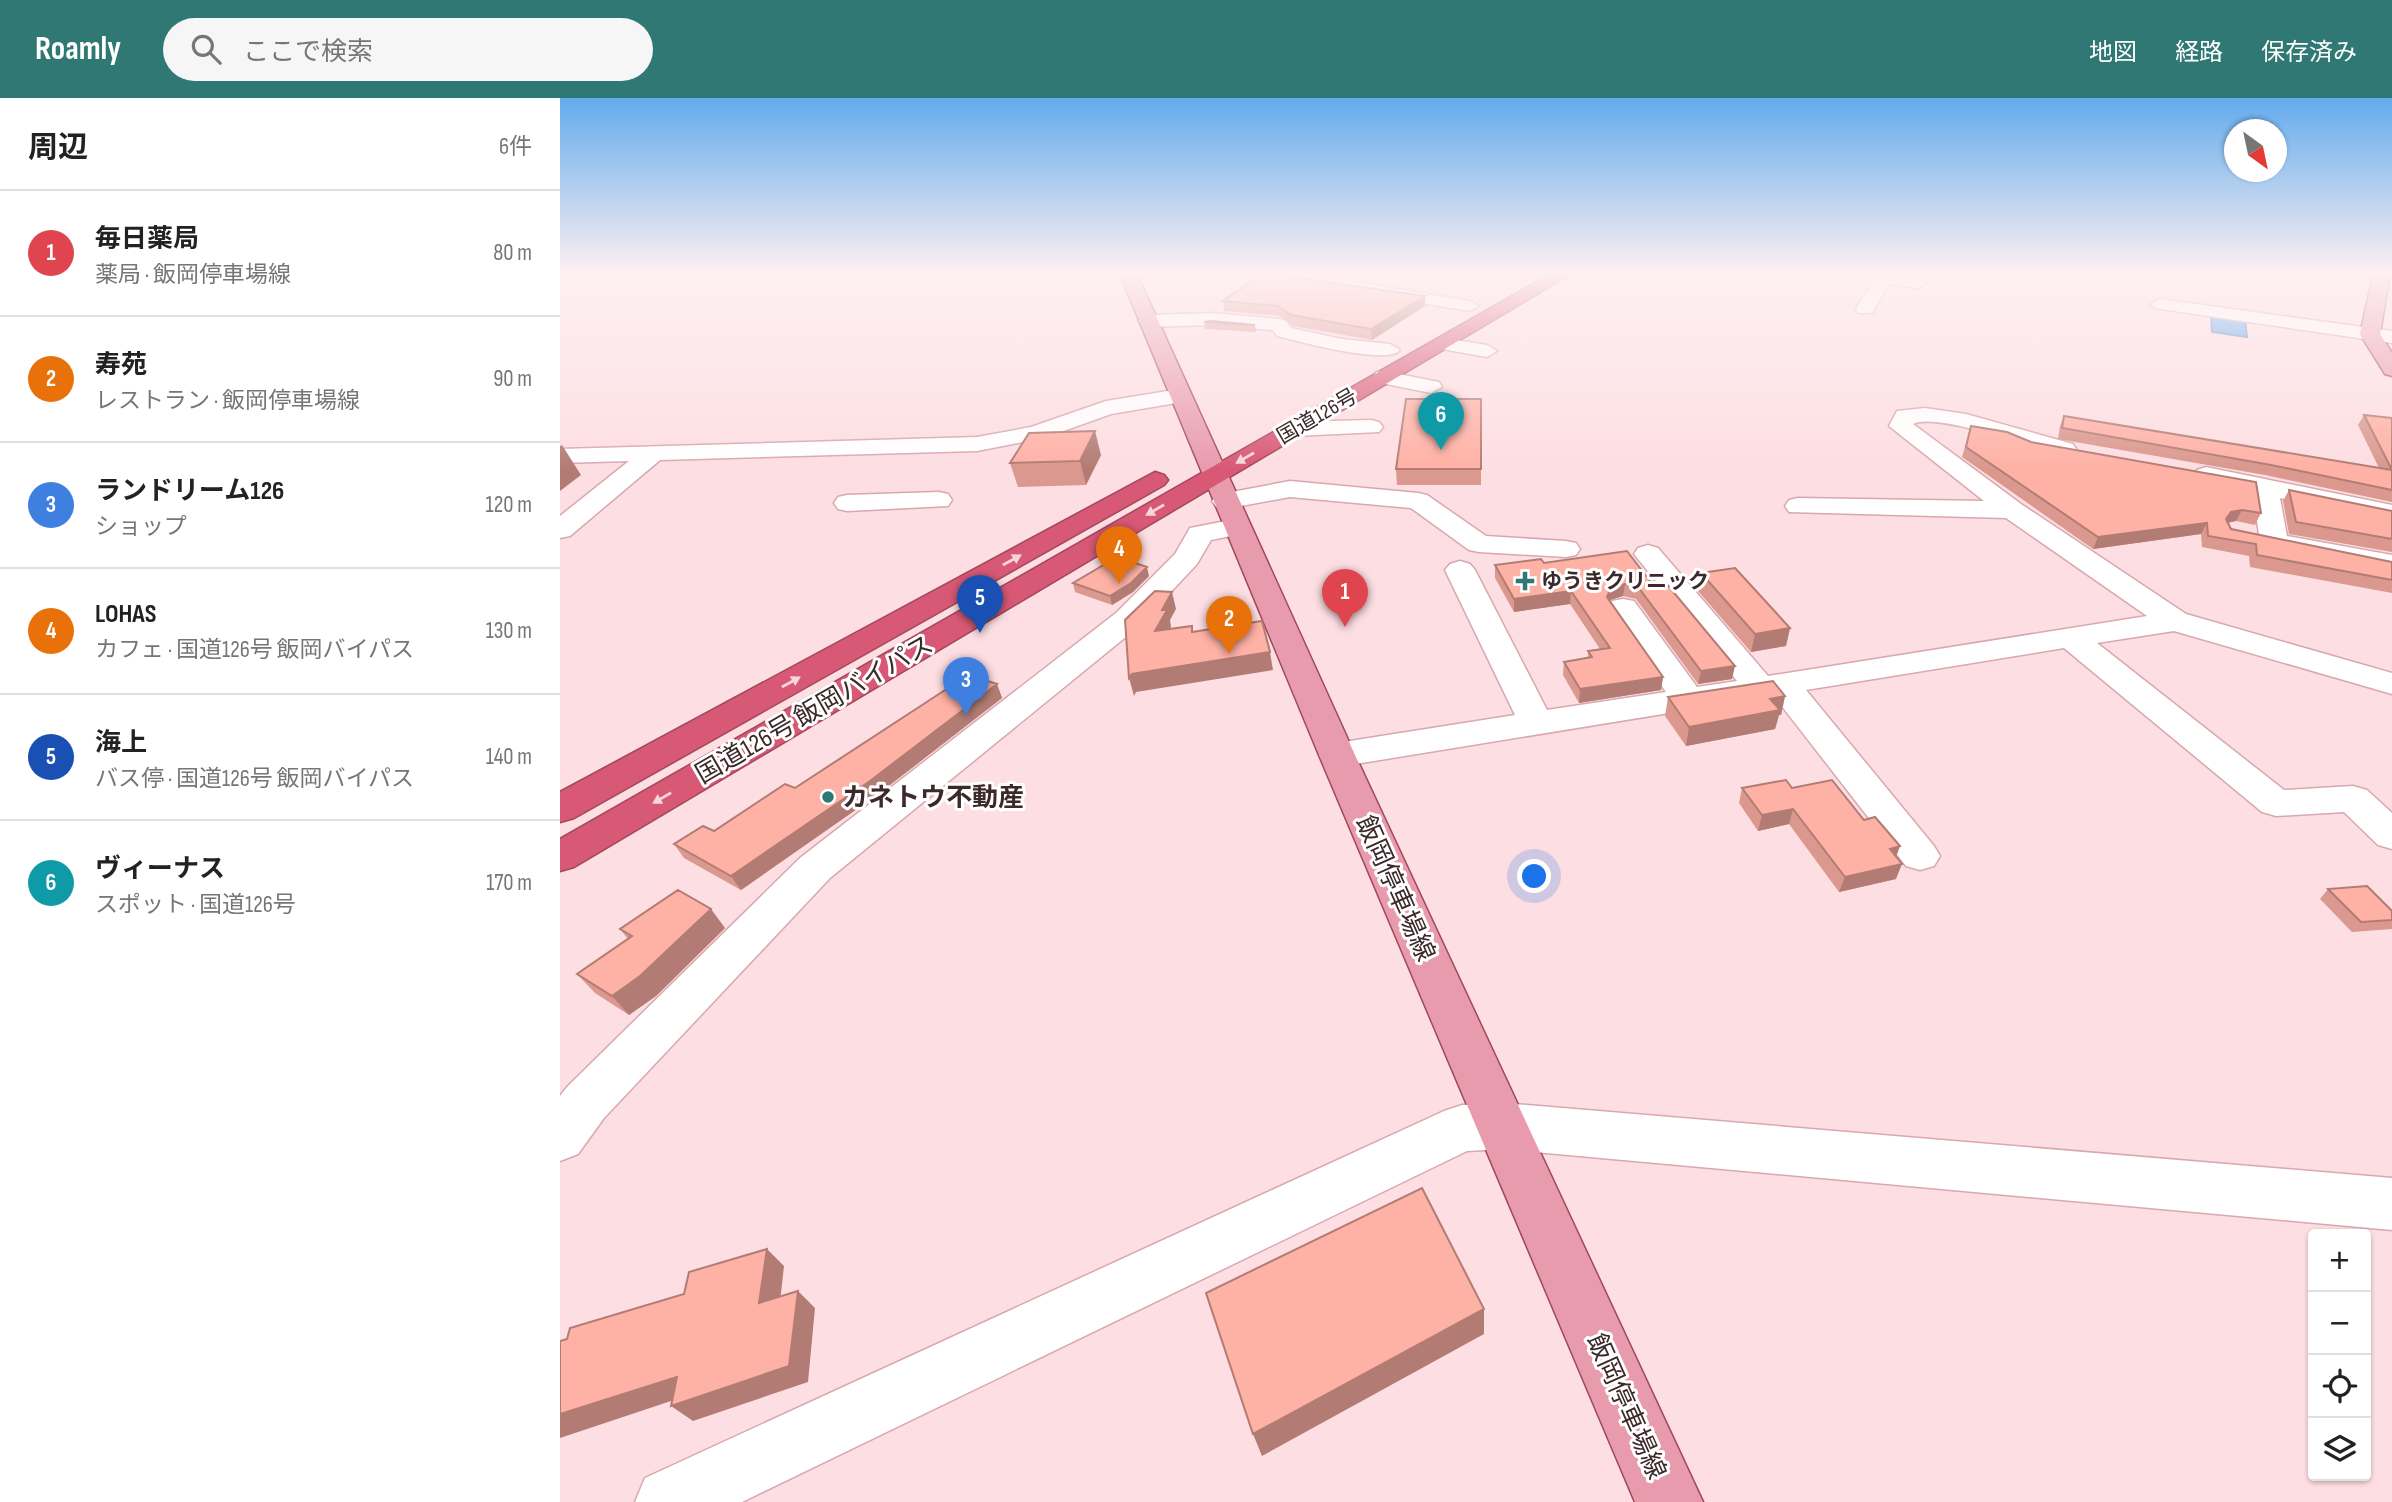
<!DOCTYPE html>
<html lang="ja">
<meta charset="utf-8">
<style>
:root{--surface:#fff;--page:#f6f6f6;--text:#222;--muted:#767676;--line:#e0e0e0;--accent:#2f7873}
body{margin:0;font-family:"Sofia Sans Condensed","Noto Sans JP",sans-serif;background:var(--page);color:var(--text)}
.controls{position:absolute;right:21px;bottom:21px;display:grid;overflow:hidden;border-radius:7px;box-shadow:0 2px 5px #0004}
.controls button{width:63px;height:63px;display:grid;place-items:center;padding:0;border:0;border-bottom:2px solid var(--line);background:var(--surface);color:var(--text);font:35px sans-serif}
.compass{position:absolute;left:1664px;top:21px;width:63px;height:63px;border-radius:50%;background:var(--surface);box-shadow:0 2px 5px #0004;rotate:147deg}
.you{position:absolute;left:975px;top:779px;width:24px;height:24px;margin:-18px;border:5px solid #fff;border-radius:50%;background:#1a73e8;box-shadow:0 0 0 10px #1a73e833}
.badge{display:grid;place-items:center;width:46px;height:46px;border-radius:50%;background:var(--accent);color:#fff;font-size:23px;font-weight:700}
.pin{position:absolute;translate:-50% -58px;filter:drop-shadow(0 2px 4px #0008)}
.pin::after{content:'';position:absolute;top:37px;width:24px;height:21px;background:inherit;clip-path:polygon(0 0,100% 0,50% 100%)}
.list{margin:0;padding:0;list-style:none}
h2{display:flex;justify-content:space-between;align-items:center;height:91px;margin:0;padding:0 28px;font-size:30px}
h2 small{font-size:23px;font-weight:400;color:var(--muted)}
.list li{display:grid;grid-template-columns:46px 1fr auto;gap:21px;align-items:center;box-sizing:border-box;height:126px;padding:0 28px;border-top:2px solid var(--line)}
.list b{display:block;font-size:26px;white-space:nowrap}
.list p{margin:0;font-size:23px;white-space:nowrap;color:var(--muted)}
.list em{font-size:23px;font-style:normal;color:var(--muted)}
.icon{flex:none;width:38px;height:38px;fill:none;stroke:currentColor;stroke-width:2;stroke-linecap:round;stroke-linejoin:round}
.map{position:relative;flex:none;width:1832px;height:1404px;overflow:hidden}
header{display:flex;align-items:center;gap:42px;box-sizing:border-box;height:98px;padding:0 35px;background:var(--accent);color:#fff}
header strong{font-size:33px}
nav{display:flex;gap:38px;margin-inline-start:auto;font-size:24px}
.search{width:490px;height:63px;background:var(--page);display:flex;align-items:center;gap:18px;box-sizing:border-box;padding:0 24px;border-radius:38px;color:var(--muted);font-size:26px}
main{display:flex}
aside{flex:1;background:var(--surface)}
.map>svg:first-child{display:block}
.water{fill:#3d9df3;stroke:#3d7ab7;stroke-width:2}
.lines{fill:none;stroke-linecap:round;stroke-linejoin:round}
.minor-casing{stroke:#d8a8af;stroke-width:3}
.major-casing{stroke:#a1485b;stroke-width:3}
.highway-casing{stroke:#a1485b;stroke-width:3}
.minor{fill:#fff;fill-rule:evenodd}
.major{fill:#e89bac;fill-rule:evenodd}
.highway{fill:#d85975;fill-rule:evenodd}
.wall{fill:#da988e}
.shaded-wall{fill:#b27c74}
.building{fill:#feb1a5;stroke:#b27c74;stroke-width:2}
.oneway{fill:#f5d6dc}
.poi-dot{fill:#2f7873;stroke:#fff;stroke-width:2.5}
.labels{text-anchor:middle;stroke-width:6;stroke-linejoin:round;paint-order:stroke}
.far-street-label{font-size:21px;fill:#3c292c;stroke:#fff}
.far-poi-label{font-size:21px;font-weight:bold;fill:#3c292c;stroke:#fff;text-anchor:start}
.street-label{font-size:26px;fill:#3c292c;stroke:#fff}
.poi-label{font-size:26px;font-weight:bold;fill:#3c292c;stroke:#fff;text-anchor:start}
</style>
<header>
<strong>Roamly</strong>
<div class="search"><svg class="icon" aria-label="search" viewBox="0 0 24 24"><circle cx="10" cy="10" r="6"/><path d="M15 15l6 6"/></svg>ここで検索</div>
<nav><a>地図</a><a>経路</a><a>保存済み</a></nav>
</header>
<main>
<aside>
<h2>周辺<small>6件</small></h2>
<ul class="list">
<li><span class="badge" style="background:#e0444e">1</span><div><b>毎日薬局</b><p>薬局 · 飯岡停車場線</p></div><em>80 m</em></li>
<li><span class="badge" style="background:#e8710a">2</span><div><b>寿苑</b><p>レストラン · 飯岡停車場線</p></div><em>90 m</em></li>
<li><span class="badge" style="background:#3f7fe0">3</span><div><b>ランドリーム126</b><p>ショップ</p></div><em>120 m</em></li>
<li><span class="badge" style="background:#e8710a">4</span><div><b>LOHAS</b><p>カフェ · 国道126号 飯岡バイパス</p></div><em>130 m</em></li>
<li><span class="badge" style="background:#1a4fb4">5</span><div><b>海上</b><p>バス停 · 国道126号 飯岡バイパス</p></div><em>140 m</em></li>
<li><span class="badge" style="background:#0f9aa8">6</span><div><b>ヴィーナス</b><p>スポット · 国道126号</p></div><em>170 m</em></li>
</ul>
</aside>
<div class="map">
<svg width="1832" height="1404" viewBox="0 0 1832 1404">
<rect width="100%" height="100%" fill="#fddee2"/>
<!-- water -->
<path class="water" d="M1651,217L1685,221L1687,239L1652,234Z"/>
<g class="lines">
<!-- minor casing -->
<g class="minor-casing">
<path id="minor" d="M656,174H735L910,203L919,208L910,213L715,181L664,179Z
M1324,175L1358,180L1367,185L1358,190L1329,186L1312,215H1298L1296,211L1318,176Z
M1600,201L1832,233V245L1594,210L1591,206Z
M653,215L719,221L726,223L731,230L782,241L830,246L840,252C828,268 737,243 717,238L713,232L653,227L587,229L578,223L587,217Z
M883,240L927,247L937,253L927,259L876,250L873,246Z
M824,273L879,284L882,289L871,295L816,284L813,279L816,274Z
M620,291L628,293L631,298L628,303L551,316L484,340L417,353L100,362L10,438L0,440V418L69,363L0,365V351L417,339L471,329L546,303Z
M1365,310L1406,316L1513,346L1516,351L1513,356L1504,358C1472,351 1379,314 1353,326L1461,406L1626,516L1832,575V596L1614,533L1537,545L1724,692L1793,688L1807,692L1832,715V751L1818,747L1784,714L1716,718L1702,714L1504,550L1246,592L1374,748L1380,758L1374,768L1360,772L1346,768L1214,598L777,669L764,665L759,657L764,649L777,645L955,617L885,472L890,466L900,463L910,466L915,472L987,612L1106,594L1048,510L1052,503L1063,501L1074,503L1137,589L1177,583L1074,456L1078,450L1088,447L1098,450L1208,578L1587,518L1446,420L1229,414L1225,408L1229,402L1238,400L1424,403L1329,328L1337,313Z
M811,322L819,324L823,329L819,334L735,338L727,336L723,331L727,326L735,324Z
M1646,369L1832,407V423L1720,400L1727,438L1832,457V475L1704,450L1700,444L1693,394L1637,382L1633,377L1637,372Z
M730,383L858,395L867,397L926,438L1006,443L1016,445L1020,451L1016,457L1006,459L919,454L909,452L851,410L730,399L665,411L656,409L652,403L656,397Z
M379,394L388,396L392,402L388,408L287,413L278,411L274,405L278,399L287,397Z
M676,421L686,423L690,429L686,435L651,442L637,466L578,529L270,780L44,1020L18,1056L0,1063V998L8,988L240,760L556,515L615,456L630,430Z
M943,1005L1832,1080V1132L943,1051L907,1053L182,1404H75L85,1380L884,1013L902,1007Z"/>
</g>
<!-- major casing -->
<g class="major-casing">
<path id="major" d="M559,174H576L795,657L1143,1404H1075L759,657Z
M1814,174H1830L1820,236L1832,255V278L1825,276L1800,236Z"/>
</g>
<!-- highway casing -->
<g class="highway-casing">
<path id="highway" d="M994,174H1014L14,769L0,773V741Z
M595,374L604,377L608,382L604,387L14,720L0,724V694Z"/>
</g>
<!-- minor -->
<use href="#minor" class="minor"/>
<!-- major -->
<use href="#major" class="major"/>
<!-- highway -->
<use href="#highway" class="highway"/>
</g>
<!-- wall -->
<path class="wall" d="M865,198V208L812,242L733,228L720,218L664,213L663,203Z
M644,224L695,227L696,234L645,231Z
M921,301V387H837L836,371Z
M1804,317L1832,320V404L1705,377L1498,341L1500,328L1504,318L1819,370L1798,327Z
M1411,328L1471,344L1701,415L1695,427L1676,423L1668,425L1671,431L1832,464V495L1690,469L1689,458L1642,449L1641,436L1533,451L1402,359Z
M541,357L526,387L458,389L450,365Z
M1729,392L1832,413V454L1729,436L1723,403Z
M984,465L1093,487L1172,581L1138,586L1076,501L1063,498L1050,502L1103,579L1101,592L1019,605L1003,577L1004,564L1028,560V553L1040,551L1010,506L954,514L935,480V467Z
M1141,475L1230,530L1226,548L1191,554L1138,493Z
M589,478L573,494L552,507L515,494L513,485Z
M437,586L442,600L317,697L181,792L124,760L114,746L154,733Z
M1225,598L1221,617H1219L1215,631L1126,648L1105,618L1108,599Z
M1182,690H1232L1304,722L1340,748L1336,759V781L1279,794L1229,726L1198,733L1179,705Z
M1768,791L1832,813V831L1792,834L1760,801Z
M165,830L96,898L69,917L35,895L17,876L68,841L60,831Z"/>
<!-- shaded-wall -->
<path class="shaded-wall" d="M865,198V208L812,242L811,231Z
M535,333L541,357L526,387L520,363Z
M2,347L21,377L0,393V348Z
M1682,412L1676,423L1665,425L1666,421L1671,414Z
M1647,425L1641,436L1533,451L1538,439Z
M587,469L589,478L573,494L552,507L550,498Z
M1065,486L1063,498L1050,502L1047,499L1051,489Z
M1011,493L1010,506L954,514V501Z
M612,494L616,511L610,522L611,529L600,551L595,533L602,512Z
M1230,530L1226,548L1191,554L1195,536Z
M710,554L713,572L576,594L574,598L569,580L572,576Z
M1175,568L1172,581L1138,586L1141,573Z
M1103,579L1101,592L1019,605L1020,591Z
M437,586L442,600L317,697L181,792L171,778Z
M1225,598L1221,617H1219L1215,631L1126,648L1129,629L1210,601Z
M1233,711L1229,726L1198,733L1202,717Z
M1340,748L1334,764L1330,751Z
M1342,766L1336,781L1279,794L1285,779Z
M151,811L165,830L96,898L69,917L52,898Z
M207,1151L224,1168L218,1222L199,1205Z
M238,1193L255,1210L248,1284L133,1323L111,1308Z
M924,1211V1236L702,1358L693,1336Z
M117,1279L138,1294L0,1340V1316Z"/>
<!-- building -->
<path class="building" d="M704,175L865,198L811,231L731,217L718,208L663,203Z
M652,223L695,227L644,224Z
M846,301H921V371H836Z
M1804,317L1832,320V372Z
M1504,318L1832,372V392L1711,367L1502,330Z
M1411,328L1447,334L1471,344L1696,384L1701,415L1682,412L1671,414L1666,421L1671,431L1832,464V482L1697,457L1696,446L1648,438L1647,425L1538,439L1406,349Z
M535,333L520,363L450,365L469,335Z
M1729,392L1832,413V441L1736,424Z
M1067,453L1093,487L1106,485L1175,568L1141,573L1078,489L1065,486L1051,489L1047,499L1103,579L1020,591L1004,564L1032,559L1028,553L1050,550L1011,493L954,501L935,467L981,461L984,465Z
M557,459L587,469L571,485L550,498L513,485Z
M1175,470L1230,530L1195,536L1141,475Z
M595,493L612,494L602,512H607L595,533L632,528V534L702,523L710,554L572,576L569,580L565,522Z
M408,577L437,586L310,683L171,778L114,746L143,728L154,733L225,686L235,690Z
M1213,583L1225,598L1210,601L1220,612L1129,629L1108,599Z
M1226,682L1232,690L1272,682L1304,722L1315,719L1340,748L1330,751L1342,766L1285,779L1233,711L1202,717L1182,690Z
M1807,788L1832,813V822L1801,824L1768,791Z
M118,792L151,811L80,878L52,898L17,876L72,838L60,831Z
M862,1090L924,1211L693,1336L646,1195Z
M207,1151L199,1205L238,1193L229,1268L111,1308L117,1279L0,1316V1243L7,1241L10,1230L124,1196L129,1174Z"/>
<!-- one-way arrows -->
<defs><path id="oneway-solid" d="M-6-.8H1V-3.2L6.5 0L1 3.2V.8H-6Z" transform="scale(1.75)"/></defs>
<g class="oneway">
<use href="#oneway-solid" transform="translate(685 360) rotate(150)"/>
<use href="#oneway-solid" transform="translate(595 412) rotate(150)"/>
<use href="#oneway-solid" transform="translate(452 462) rotate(-29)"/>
<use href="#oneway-solid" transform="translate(231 584) rotate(-29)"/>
<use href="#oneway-solid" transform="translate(102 700) rotate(150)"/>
</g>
<!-- sky -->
<linearGradient id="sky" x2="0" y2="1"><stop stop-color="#63abec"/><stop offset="0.47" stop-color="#fef0f2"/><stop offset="1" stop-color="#fef0f2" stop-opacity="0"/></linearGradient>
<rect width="1832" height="371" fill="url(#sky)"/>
<!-- markers -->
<g class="poi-dot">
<path d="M961.5 472.5h7v7h7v7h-7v7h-7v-7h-7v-7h7z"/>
<circle cx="268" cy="699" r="7"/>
</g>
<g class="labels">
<!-- far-street labels -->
<g class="far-street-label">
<text transform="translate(757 318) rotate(-30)" y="7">国道126号</text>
</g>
<!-- far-poi labels -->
<g class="far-poi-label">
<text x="981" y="490">ゆうきクリニック</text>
</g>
<!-- street labels -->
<g class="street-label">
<text transform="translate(254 611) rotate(-30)" y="9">国道126号 飯岡バイパス</text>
<text transform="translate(836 790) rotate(66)" y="9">飯岡停車場線</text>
<text transform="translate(1067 1308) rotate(66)" y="9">飯岡停車場線</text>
</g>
<!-- poi labels -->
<g class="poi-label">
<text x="282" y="708">カネトウ不動産</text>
</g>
</g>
</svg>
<div class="controls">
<button>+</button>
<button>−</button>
<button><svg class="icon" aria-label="locate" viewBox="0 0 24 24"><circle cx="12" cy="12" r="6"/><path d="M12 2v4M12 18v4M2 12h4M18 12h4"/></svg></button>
<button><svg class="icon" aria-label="layers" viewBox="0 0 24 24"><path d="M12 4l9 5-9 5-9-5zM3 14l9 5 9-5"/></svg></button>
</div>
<svg class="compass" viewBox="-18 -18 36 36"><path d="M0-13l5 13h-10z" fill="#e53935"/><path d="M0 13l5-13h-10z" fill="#767676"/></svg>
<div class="you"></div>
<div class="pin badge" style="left:785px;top:529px;background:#e0444e">1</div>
<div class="pin badge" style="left:669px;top:556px;background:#e8710a">2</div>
<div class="pin badge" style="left:406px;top:617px;background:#3f7fe0">3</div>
<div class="pin badge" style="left:559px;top:486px;background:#e8710a">4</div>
<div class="pin badge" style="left:420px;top:535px;background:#1a4fb4">5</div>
<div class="pin badge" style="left:881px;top:352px;background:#0f9aa8">6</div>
</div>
</main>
